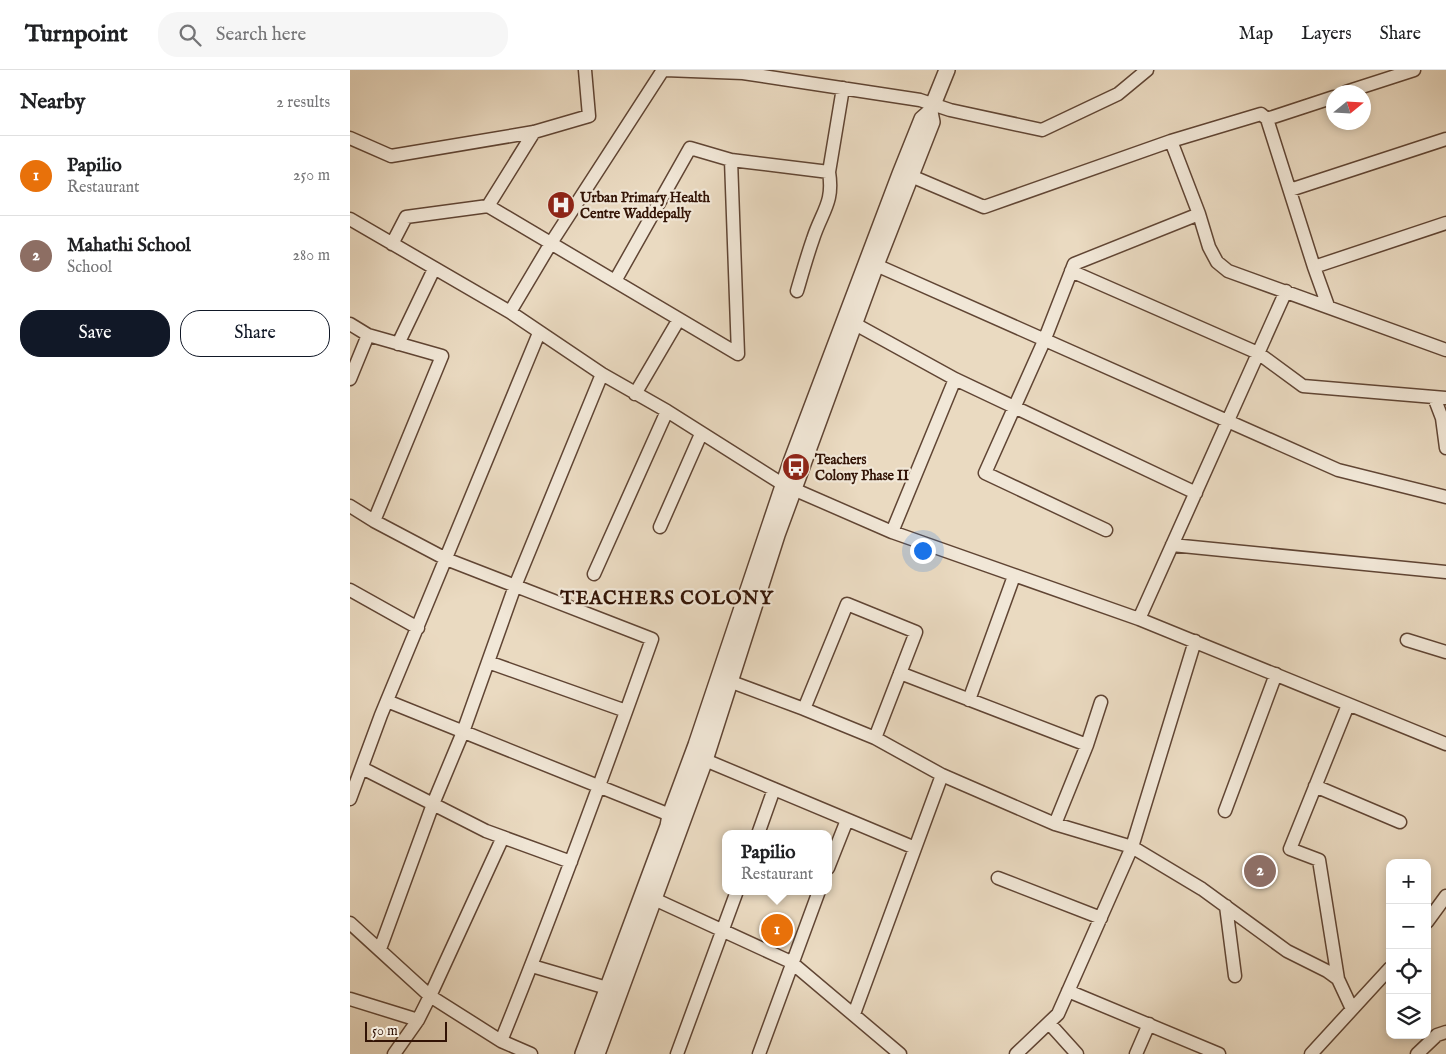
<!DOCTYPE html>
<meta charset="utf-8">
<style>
:root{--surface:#fff;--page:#f6f6f6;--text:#202124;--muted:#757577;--line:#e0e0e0;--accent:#111827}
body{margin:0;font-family:"IM FELL English",serif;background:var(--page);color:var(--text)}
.controls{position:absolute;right:15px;bottom:15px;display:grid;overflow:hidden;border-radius:10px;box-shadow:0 2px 8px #0003}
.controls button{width:45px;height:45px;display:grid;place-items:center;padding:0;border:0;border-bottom:1px solid var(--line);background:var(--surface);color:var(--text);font:25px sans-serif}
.compass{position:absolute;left:976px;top:15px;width:45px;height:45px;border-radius:50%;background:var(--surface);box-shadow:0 2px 8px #0003;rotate:72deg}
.scale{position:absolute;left:15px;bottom:12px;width:82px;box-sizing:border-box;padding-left:5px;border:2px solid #321305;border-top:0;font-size:14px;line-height:18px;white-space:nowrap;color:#321305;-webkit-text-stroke:4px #f1e7d7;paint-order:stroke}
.you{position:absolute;left:572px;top:480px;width:18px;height:18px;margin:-12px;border:4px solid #fff;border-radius:50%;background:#1a73e8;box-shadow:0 0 0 8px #1a73e833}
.badge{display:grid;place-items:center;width:32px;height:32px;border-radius:50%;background:var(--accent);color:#fff;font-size:16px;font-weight:700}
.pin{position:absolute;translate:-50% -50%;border:2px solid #fff;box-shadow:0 1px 5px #0006}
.popup{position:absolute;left:372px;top:760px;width:110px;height:65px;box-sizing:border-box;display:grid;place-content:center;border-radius:10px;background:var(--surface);filter:drop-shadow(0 1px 4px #0005);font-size:16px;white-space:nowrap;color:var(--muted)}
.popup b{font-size:19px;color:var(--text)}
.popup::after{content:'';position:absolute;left:50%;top:100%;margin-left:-10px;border:10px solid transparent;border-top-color:var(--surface)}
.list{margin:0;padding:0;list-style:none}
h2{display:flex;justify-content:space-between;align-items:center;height:65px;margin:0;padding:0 20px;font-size:21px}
h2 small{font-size:16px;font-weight:400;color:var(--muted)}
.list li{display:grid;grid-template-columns:32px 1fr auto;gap:15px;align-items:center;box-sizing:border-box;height:80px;padding:0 20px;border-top:1px solid var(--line)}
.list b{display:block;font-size:19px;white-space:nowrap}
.list p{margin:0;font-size:16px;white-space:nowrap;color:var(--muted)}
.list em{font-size:16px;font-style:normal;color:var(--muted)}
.actions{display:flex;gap:10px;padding:15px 20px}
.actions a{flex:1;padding:11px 0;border:1px solid var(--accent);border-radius:20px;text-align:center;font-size:18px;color:var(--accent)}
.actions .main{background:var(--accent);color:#fff}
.icon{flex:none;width:28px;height:28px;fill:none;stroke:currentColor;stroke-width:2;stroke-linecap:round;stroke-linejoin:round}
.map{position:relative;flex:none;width:1096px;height:984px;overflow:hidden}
header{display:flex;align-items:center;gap:30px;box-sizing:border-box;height:70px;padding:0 25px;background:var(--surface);border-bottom:1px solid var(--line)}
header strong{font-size:24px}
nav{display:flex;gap:28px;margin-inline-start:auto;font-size:18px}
.search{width:350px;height:45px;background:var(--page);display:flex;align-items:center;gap:12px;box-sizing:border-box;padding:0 18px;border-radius:20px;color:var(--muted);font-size:19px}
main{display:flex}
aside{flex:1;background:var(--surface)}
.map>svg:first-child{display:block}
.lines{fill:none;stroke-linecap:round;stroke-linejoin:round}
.minor-casing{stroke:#604534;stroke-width:15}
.tertiary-casing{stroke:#604534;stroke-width:18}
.minor{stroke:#f1e7d7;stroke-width:12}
.tertiary{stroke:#f1e7d7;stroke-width:15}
.labels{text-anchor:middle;stroke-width:4.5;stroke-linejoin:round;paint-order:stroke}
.poi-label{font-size:14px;font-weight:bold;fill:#321305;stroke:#f1e7d7;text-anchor:start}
.district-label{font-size:19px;font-weight:bold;letter-spacing:1px;fill:#321305;stroke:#f1e7d7}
</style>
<header>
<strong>Turnpoint</strong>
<div class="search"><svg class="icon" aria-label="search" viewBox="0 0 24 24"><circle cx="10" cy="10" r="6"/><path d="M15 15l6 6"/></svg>Search here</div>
<nav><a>Map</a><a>Layers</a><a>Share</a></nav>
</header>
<main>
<aside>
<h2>Nearby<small>2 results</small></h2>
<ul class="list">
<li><span class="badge" style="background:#e8710a">1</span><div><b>Papilio</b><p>Restaurant</p></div><em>250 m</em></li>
<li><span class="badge" style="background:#8d6e63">2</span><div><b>Mahathi School</b><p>School</p></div><em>280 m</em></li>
</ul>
<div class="actions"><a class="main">Save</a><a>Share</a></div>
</aside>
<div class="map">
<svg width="1096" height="984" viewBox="0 0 1096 984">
<rect width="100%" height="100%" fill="#eadac1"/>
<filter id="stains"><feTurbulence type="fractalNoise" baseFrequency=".004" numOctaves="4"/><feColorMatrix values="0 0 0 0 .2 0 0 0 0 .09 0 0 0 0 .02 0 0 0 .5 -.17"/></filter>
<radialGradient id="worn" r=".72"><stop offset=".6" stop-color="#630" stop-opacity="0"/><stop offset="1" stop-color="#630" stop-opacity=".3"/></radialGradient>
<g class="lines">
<!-- minor casing -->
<g class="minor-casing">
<path id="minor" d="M315,0L393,3L570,30L600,40L692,60L768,24L797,0
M996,22L1064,0
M917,49L984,27
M0,68L41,86L184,62L239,46L235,0
M821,71L849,144L859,177L867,192L878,201L1096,280
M381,90L388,284
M561,106L634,137L821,71L911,44L917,49L964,197L978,236
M940,120L1096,69
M138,136L388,284
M0,149L160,242L252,304L317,341L434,415L542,462L789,549L1096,674
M42,174L56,147L138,136L184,62
M526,195L988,400L1096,427
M964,197L1096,153
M721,201L908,283L953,316L1096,328
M265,211L340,78L381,90L479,102L493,18
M447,221C452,204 457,186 463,169C472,141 484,133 479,102
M160,242L201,173L313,0
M0,254L18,265L92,286L24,451
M505,254L605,309L846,423
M48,274L84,199
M0,309L18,265
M285,324L329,249
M1084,327L1092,348L1096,378
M0,436L24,451L96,489L302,569C254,704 205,838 151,971
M310,457L351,364
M756,460L635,403L694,271L724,194L849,144
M542,462L605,309
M822,475L1096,502
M244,504L317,341
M0,520L68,558
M789,549L936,221
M1057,570L1096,582
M138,592L276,641
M550,603L737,675
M379,611L454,639L497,534L566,562L525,668
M619,630L664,506
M37,631L320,745
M751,632L737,675L705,754L782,777L852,819L937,881L977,901L988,909L1002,939
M454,639L525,668L592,705L504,944
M355,690L565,778
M12,698L136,761L221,792
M592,705L705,754
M965,716L1050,752
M0,729L31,645L189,263
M875,741L926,604
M408,764L424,719
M478,798L497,750
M648,808L751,848
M296,827L304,829L441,892L550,984
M876,836L885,906
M1077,852L1096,826
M0,853L80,926L151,971L181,984
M30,879L83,734L113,662L165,516L252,304
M182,896L257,918
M988,909L969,790L940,779L998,635
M718,921L869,984
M0,929L68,950
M699,953L727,984
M44,984L68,950L80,926L153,767
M327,984L387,821
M409,984L469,821
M666,984L708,944L782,777L845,571
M786,984L799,954
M961,984L1040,898
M1067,984L1087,965L1096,962"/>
</g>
<!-- tertiary casing -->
<g class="tertiary-casing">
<path id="tertiary" d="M233,984L318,756L320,745L346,675L441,392L550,104L572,49L580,42
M247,984L355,690L427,465L526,195L582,52L580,42L597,0"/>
</g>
<!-- minor -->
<use href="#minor" class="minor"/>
<!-- tertiary -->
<use href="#tertiary" class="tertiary"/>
</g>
<!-- icons -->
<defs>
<g id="hospital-disc" transform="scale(1.4375)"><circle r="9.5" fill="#8f2418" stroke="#f1e7d7"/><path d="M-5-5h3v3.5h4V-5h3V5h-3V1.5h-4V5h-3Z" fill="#fff"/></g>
<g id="bus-disc" transform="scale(1.4375)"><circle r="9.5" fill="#8f2418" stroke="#f1e7d7"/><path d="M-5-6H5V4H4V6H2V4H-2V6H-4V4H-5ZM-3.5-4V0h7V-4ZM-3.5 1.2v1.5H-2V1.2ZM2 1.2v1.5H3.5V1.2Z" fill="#fff"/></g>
</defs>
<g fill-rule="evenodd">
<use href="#hospital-disc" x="211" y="135"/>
<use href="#bus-disc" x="446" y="397"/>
</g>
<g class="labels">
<!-- poi labels -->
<g class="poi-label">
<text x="230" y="132">Urban Primary Health<tspan x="230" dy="16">Centre Waddepally</tspan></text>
<text x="465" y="394">Teachers<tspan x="465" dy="16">Colony Phase II</tspan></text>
</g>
<!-- district labels -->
<g class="district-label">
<text x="317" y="534">TEACHERS COLONY</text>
</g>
</g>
<rect width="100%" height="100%" filter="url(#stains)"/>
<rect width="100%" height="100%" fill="url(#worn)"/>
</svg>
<div class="controls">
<button>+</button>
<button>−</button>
<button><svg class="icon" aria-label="locate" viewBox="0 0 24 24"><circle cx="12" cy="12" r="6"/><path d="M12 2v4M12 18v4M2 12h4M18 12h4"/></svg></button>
<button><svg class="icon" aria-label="layers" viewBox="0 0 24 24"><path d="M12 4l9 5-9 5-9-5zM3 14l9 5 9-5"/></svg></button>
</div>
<svg class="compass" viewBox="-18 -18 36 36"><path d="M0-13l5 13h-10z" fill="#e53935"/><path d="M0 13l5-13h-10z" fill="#757577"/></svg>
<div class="scale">50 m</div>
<div class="you"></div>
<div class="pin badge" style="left:427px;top:860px;background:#e8710a">1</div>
<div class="popup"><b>Papilio</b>Restaurant</div>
<div class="pin badge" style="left:910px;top:801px;background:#8d6e63">2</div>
</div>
</main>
